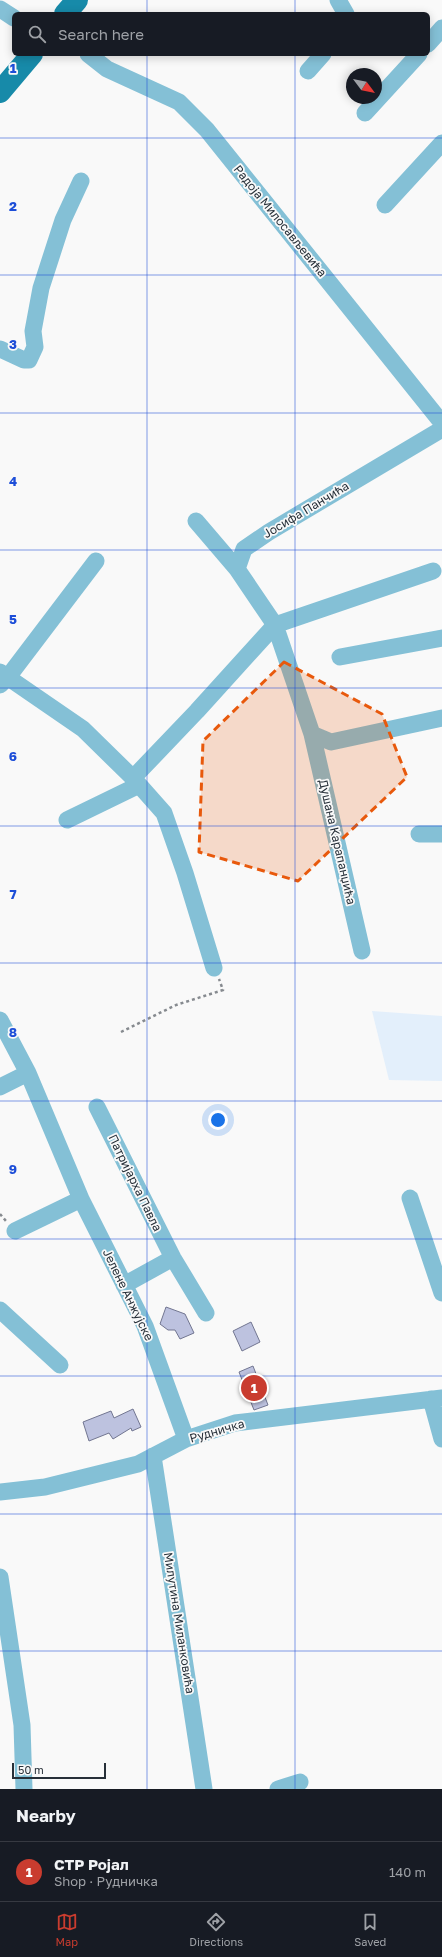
<!DOCTYPE html>
<meta charset="utf-8">
<style>
:root{--surface:#171b24;--page:#20242c;--text:#f1f3f6;--muted:#9ea1a6;--line:#363941;--accent:#c93c2f}
body{margin:0;font-family:"Golos Text",sans-serif;background:var(--page);color:var(--text)}
.compass{position:absolute;left:346px;top:68px;width:36px;height:36px;border-radius:50%;background:var(--surface);box-shadow:0 2px 10px #0003;rotate:122deg}
.scale{position:absolute;left:12px;bottom:10px;width:94px;box-sizing:border-box;padding-left:4px;border:2px solid #273039;border-top:0;font-size:11px;line-height:14px;white-space:nowrap;color:#273039;-webkit-text-stroke:3px #f9f9f9;paint-order:stroke}
.you{position:absolute;left:218px;top:1120px;width:14px;height:14px;margin:-10px;border:3px solid #fff;border-radius:50%;background:#1a73e8;box-shadow:0 0 0 6px #1a73e833}
.badge{display:grid;place-items:center;width:26px;height:26px;border-radius:50%;background:var(--accent);color:#fff;font-size:13px;font-weight:700}
.pin{position:absolute;translate:-50% -50%;border:2px solid #fff;box-shadow:0 1px 4px #0006}
.list{margin:0;padding:0;list-style:none}
h2{display:flex;justify-content:space-between;align-items:center;height:52px;margin:0;padding:0 16px;font-size:17px}
h2 small{font-size:13px;font-weight:400;color:var(--muted)}
.list li{display:grid;grid-template-columns:26px 1fr auto;gap:12px;align-items:center;box-sizing:border-box;height:60px;padding:0 16px;border-top:1px solid var(--line)}
.list b{display:block;font-size:15px;white-space:nowrap}
.list p{margin:0;font-size:13px;white-space:nowrap;color:var(--muted)}
.list em{font-size:13px;font-style:normal;color:var(--muted)}
.icon{flex:none;width:22px;height:22px;fill:none;stroke:currentColor;stroke-width:2;stroke-linecap:round;stroke-linejoin:round}
.map{position:relative;flex:none;width:442px;height:1789px;overflow:hidden}
.search{position:absolute;background:var(--surface);box-shadow:0 2px 10px #0003;left:12px;right:12px;top:12px;height:44px;display:flex;align-items:center;gap:10px;box-sizing:border-box;padding:0 14px;border-radius:6px;color:var(--muted);font-size:15px}
.sheet{height:112px;background:var(--surface)}
nav{display:flex;justify-content:space-around;align-items:center;box-sizing:border-box;height:56px;border-top:1px solid var(--line);background:var(--surface);font-size:11px;color:var(--muted)}
nav a{display:grid;justify-items:center;gap:2px}
nav .on{color:var(--accent)}
.map>svg:first-child{display:block}
.built{fill:#e3effb}
.building{fill:#bdc2df;stroke:#727691}
.lines{fill:none;stroke-linecap:round;stroke-linejoin:round}
.path{stroke:#868a8f;stroke-width:2.5;stroke-dasharray:3 3;stroke-linecap:butt}
.minor{stroke:#84c0d6;stroke-width:17}
.major{stroke:#178aa9;stroke-width:22}
.marked{fill:#e8590c;fill-opacity:0.2;stroke:#e8590c;stroke-width:3;stroke-dasharray:8 5;stroke-linejoin:round}
.grid{fill:none;stroke:#1d4ed8;stroke-width:1;stroke-opacity:0.55}
.labels{text-anchor:middle;stroke-width:3.5;stroke-linejoin:round;paint-order:stroke}
.street-label{font-size:12px;fill:#273039;stroke:#f9f9f9}
.grid-label{font-size:13px;text-anchor:middle;font-weight:bold;fill:#1d4ed8;stroke:#f9f9f9;stroke-width:3.5;stroke-linejoin:round;paint-order:stroke}
</style>
<div class="map">
<svg width="442" height="1789" viewBox="0 0 442 1789">
<rect width="100%" height="100%" fill="#f9f9f9"/>
<!-- built -->
<path class="built" d="M372,1011L442,1016V1081L389,1080Z"/>
<!-- building -->
<path class="building" d="M166,1307L185,1314L194,1333L180,1339L175,1330H168L160,1324Z
M251,1322L260,1342L242,1351L233,1331Z
M253,1366L268,1405L254,1410L239,1372Z
M133,1409L141,1427L132,1431L131,1428L113,1439L109,1433L89,1441L83,1422L111,1411L114,1418Z"/>
<g class="lines">
<!-- path -->
<path class="path" d="M121,1032L176,1005L223,990L219,979
M0,1214L6,1221"/>
<!-- minor -->
<path class="minor" d="M338,0L346,14
M0,9L14,18
M428,44L442,28
M88,54L107,69L179,102L207,130L442,423
M308,71L323,54
M365,113L419,54
M385,205L442,143
M0,349L24,360H29L35,347L33,331L41,288L63,220L81,181
M196,521L237,569L275,625L433,571
M237,569L244,549L269,532L442,429
M340,657L442,638
M0,672L83,729L133,778L197,711L275,625L312,734L331,742L442,718
M0,685L8,677L96,561
M312,734L362,951
M133,778L164,813L185,873L214,968
M67,820L139,785
M419,834H442
M0,1020L28,1073
M0,1087L28,1073L81,1199
M97,1107L173,1258L206,1313
M410,1198L442,1293
M15,1231L81,1199L145,1326L186,1439
M124,1285L173,1258
M0,1310L60,1365
M431,1399L442,1439
M153,1456L204,1789
M0,1492L45,1487L138,1464L186,1439L235,1423L442,1398
M0,1577L22,1725L24,1789
M278,1789L300,1782"/>
<!-- major -->
<path class="major" d="M65,14L77,0
M0,92L32,54"/>
</g>
<!-- marked area -->
<path class="marked" d="M284,662L382,714L407,777L298,881L199,852L203,741Z"/>
<!-- grid -->
<path class="grid" d="M147,0V14M295,0V14M147,54V1789M295,54V1789M0,138H442M0,275H442M0,413H442M0,550H442M0,688H442M0,826H442M0,963H442M0,1101H442M0,1239H442M0,1376H442M0,1514H442M0,1651H442"/>
<g class="labels">
<!-- street labels -->
<g class="street-label">
<text transform="translate(280 221) rotate(51)" y="4">Радоја Милосављевића</text>
<text transform="translate(306 510) rotate(-31)" y="4">Јосифа Панчића</text>
<text transform="translate(337 842) rotate(77)" y="4">Душана Карапанџића</text>
<text transform="translate(135 1183) rotate(64)" y="4">Патријарха Павла</text>
<text transform="translate(128 1295) rotate(64)" y="4">Јелене Анжујске</text>
<text transform="translate(217 1431) rotate(-16)" y="4">Рудничка</text>
<text transform="translate(179 1623) rotate(81)" y="4">Милутина Миланковића</text>
</g>
</g>
<g class="grid-label">
<text x="13" y="73">1</text>
<text x="13" y="211">2</text>
<text x="13" y="349">3</text>
<text x="13" y="486">4</text>
<text x="13" y="624">5</text>
<text x="13" y="761">6</text>
<text x="13" y="899">7</text>
<text x="13" y="1037">8</text>
<text x="13" y="1174">9</text>
</g>
</svg>
<svg class="compass" viewBox="-18 -18 36 36"><path d="M0-13l5 13h-10z" fill="#e53935"/><path d="M0 13l5-13h-10z" fill="#9ea1a6"/></svg>
<div class="scale">50 m</div>
<div class="you"></div>
<div class="pin badge" style="left:254px;top:1388px">1</div>
<div class="search"><svg class="icon" aria-label="search" viewBox="0 0 24 24"><circle cx="10" cy="10" r="6"/><path d="M15 15l6 6"/></svg>Search here</div>
</div>
<section class="sheet">
<h2>Nearby<small></small></h2>
<ul class="list">
<li><span class="badge">1</span><div><b>СТР Ројал</b><p>Shop · Рудничка</p></div><em>140 m</em></li>
</ul>
</section>
<nav>
<a class="on"><svg class="icon" aria-label="map" viewBox="0 0 24 24"><path d="M3 6l6-2 6 2 6-2v14l-6 2-6-2-6 2zM9 4v14M15 6v14"/></svg>Map</a>
<a><svg class="icon" aria-label="directions" viewBox="0 0 24 24"><path d="M12 3l9 9-9 9-9-9zM9 14v-3h6M13 9l2 2-2 2"/></svg>Directions</a>
<a><svg class="icon" aria-label="saved" viewBox="0 0 24 24"><path d="M7 4h10v16l-5-4-5 4z"/></svg>Saved</a>
</nav>
